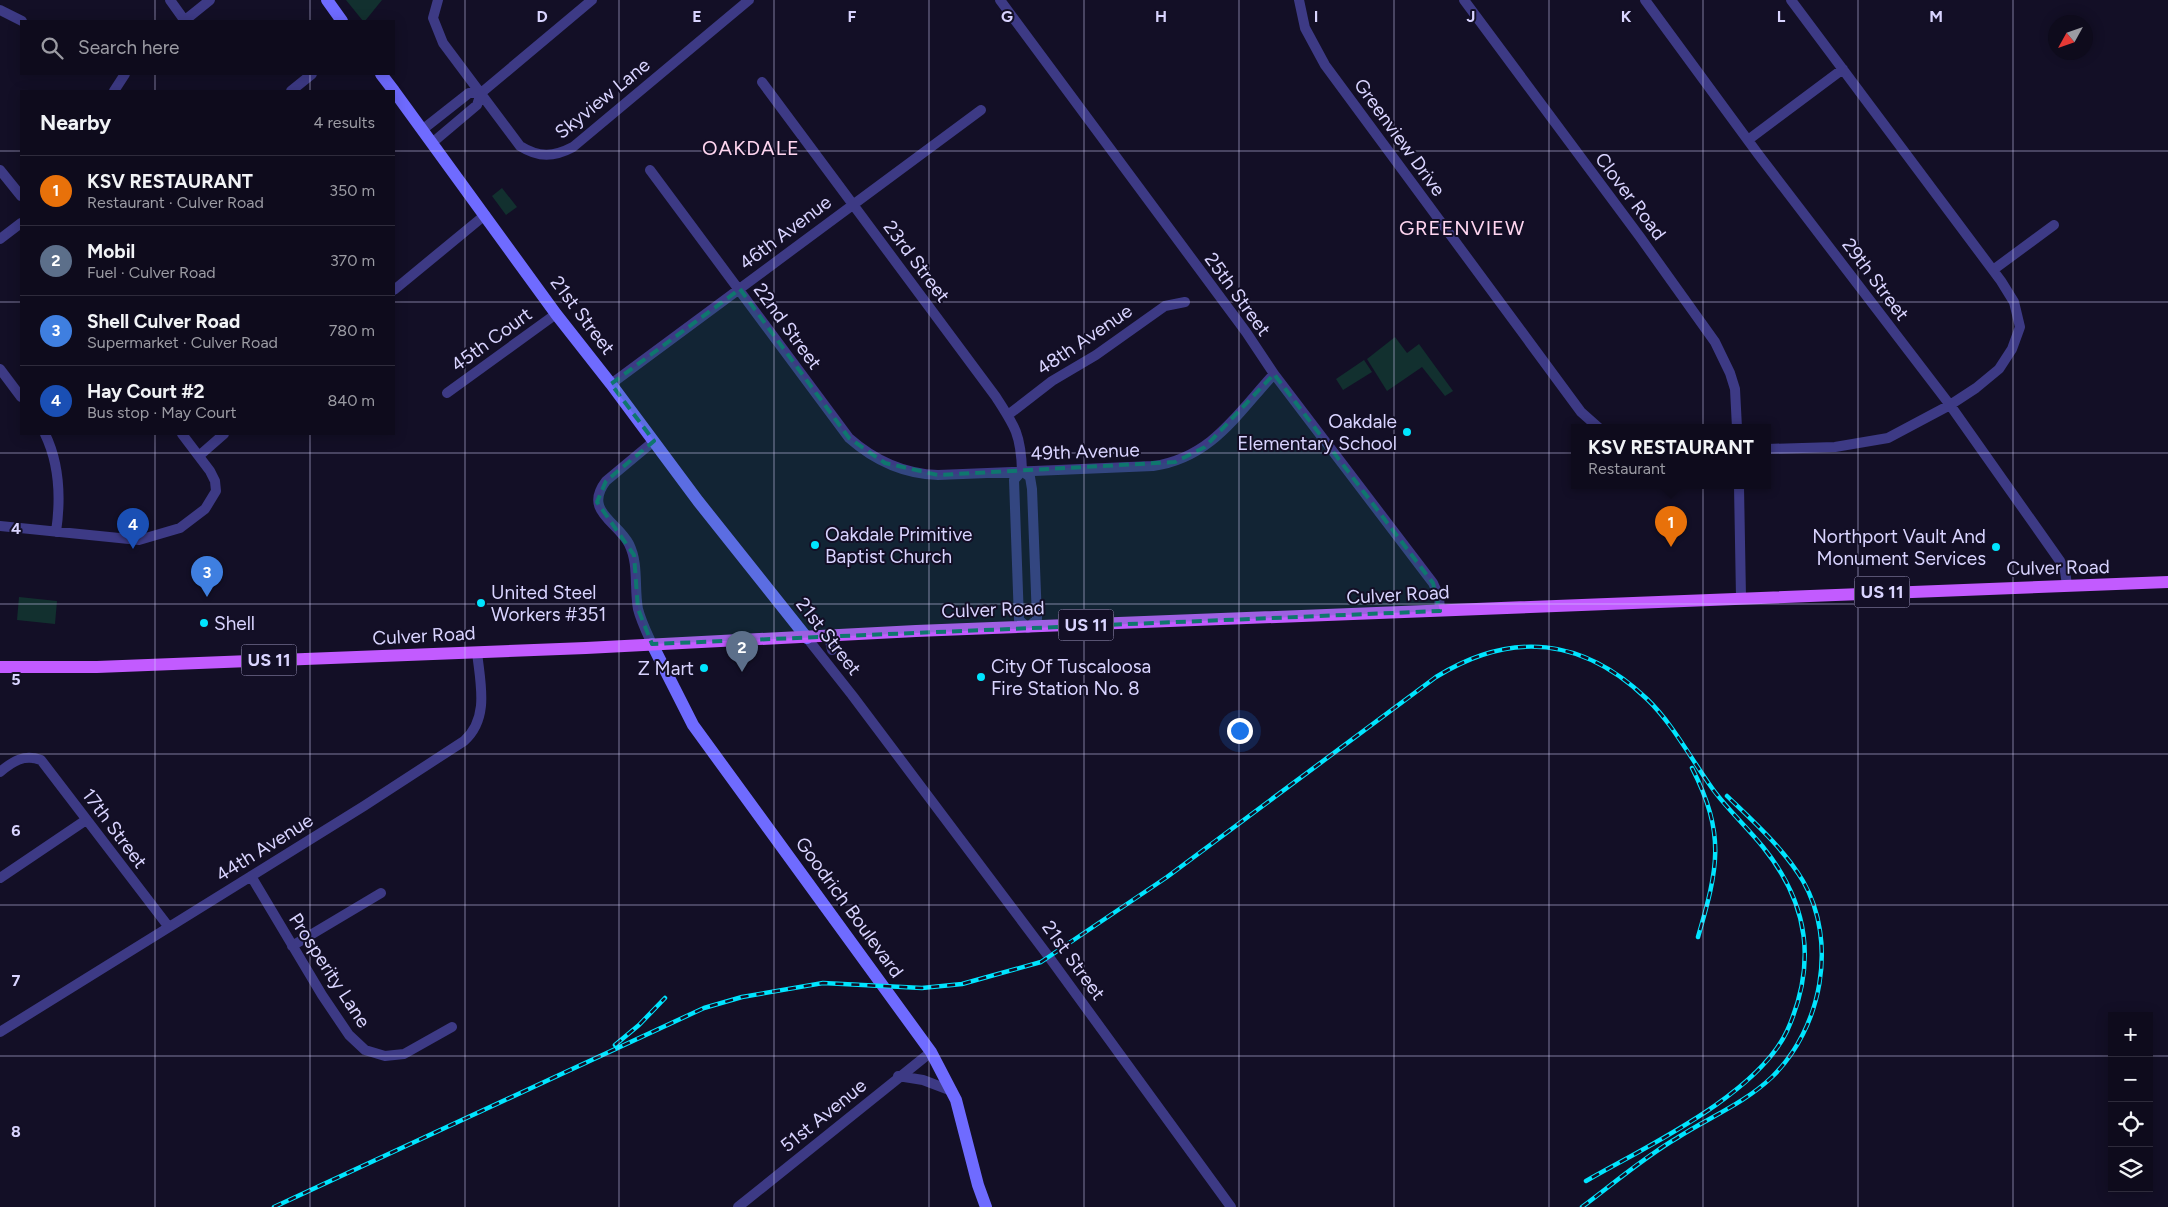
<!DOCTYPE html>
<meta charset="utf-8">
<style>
:root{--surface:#0e0b1c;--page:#1c1929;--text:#f1f3f6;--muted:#9b9ba3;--line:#2e2b3b;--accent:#00e5ff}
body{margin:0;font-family:Figtree,sans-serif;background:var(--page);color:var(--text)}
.controls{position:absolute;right:15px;bottom:15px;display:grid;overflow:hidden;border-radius:0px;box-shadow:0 2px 12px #0003}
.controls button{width:45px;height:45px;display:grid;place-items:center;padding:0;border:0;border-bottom:1px solid var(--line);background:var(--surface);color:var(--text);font:25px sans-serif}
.compass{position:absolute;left:2048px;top:15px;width:45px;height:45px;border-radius:50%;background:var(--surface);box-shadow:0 2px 12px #0003;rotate:230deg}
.you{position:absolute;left:1239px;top:730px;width:18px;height:18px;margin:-12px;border:4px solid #fff;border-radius:50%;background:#1a73e8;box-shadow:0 0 0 8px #1a73e833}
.badge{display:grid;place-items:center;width:32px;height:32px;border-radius:50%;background:var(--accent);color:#fff;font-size:16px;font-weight:700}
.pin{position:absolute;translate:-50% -41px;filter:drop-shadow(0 1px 2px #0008)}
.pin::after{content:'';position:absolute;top:26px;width:18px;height:15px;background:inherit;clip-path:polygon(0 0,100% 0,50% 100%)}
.popup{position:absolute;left:1571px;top:424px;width:200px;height:65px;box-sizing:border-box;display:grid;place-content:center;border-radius:0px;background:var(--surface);filter:drop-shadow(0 1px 4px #0005);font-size:16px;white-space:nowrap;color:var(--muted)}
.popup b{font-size:19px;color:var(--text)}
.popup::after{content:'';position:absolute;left:50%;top:100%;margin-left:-10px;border:10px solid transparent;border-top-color:var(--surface)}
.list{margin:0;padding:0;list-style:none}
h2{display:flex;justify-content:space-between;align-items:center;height:65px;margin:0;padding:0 20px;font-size:21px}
h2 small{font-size:16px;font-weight:400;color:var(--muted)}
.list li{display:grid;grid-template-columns:32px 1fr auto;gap:15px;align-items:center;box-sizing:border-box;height:70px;padding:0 20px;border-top:1px solid var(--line)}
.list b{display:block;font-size:19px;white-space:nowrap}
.list p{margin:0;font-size:16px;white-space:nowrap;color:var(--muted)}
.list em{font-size:16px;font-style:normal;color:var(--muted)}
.icon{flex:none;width:28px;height:28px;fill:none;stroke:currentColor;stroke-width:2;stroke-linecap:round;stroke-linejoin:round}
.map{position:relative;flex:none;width:2168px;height:1207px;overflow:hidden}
.search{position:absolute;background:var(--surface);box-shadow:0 2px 12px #0003;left:20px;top:20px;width:375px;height:55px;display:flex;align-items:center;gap:12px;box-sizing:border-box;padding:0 18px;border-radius:0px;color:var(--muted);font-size:19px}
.panel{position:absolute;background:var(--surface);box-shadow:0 2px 12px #0003;left:20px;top:90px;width:375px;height:345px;border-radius:0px}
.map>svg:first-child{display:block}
.green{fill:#12302f}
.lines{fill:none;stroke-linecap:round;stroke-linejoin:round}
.street{stroke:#3d3a85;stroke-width:10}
.secondary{stroke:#6f6bff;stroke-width:12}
.primary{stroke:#c25bff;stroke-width:12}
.rail-casing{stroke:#00e5ff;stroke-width:4.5}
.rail{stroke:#130f26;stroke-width:2.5;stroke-dasharray:8;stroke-linecap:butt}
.marked{fill:#0f766e;fill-opacity:0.2;stroke:#0f766e;stroke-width:4;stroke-dasharray:10 6;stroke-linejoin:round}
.grid{fill:none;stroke:#d9d4ff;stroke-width:1;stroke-opacity:0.55}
.poi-dot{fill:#00e5ff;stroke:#130f26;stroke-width:2}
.labels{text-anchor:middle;stroke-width:4;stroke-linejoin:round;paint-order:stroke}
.shield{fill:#130f26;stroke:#9e99be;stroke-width:1}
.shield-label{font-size:18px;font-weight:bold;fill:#d9d4ff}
.street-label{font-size:19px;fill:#d9d4ff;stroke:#130f26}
.poi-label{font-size:19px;fill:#d9d4ff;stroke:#130f26;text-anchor:start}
.neighbourhood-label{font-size:20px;letter-spacing:1px;fill:#ffd6f0;stroke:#130f26}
.grid-label{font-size:16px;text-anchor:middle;font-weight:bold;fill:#d9d4ff;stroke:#130f26;stroke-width:4;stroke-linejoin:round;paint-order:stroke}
</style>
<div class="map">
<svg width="2168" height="1207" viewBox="0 0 2168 1207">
<rect width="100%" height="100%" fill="#130f26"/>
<!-- green -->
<path class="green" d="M346,0H382L365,21H363Z
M502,188L517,207L506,215L492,196Z
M1395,337L1407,353L1419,344L1453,391L1445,396L1422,367L1387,391L1367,359Z
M1364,360L1372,372L1343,390L1336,379Z
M19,597L57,601L55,624L17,620Z"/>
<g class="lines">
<!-- street -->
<path class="street" d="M170,0L185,21
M438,0L433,18L443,43L520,146C539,158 554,157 573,147L749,0
M1000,0L1246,332L1274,374L1433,583L1439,596L1440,611
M1299,0L1305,28L1325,65L1581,412L1599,428
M1464,0L1640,237L1715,342L1730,373L1735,389L1737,428
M1645,0L1758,154L1950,405L2060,561L2065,571L2067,585
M0,10L22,21
M184,21L210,0
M762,82L996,397C1015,426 1021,435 1022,471L1014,480L1019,620L1028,628L1037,619L1032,489L1030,477L1022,471
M114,91L125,74
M291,91L312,74
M422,130L469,93H481
M1748,140L1843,69
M432,143L477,105L481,93L592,0
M0,170L21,196
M650,170L849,438C875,461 904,474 938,475L1153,466C1211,458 1237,414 1274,374
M0,239L21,223
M1993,270L2054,225
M394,290L485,215
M0,369L21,397
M611,384L981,110
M447,393L556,314
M1008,415L1052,381L1096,355L1165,306L1185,302
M45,434C60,465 61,498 56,532
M1767,449L1835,447L1888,438L1950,405L1976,388L1999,369L2012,349L2020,327L2014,302L2001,281L1791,0
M200,455L224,434
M1739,486L1741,597
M0,526L139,540L180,528L205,509L216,491L215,481L210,471L182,434
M829,637L832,650
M807,638L852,695L1049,957L1231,1207
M652,644C647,633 641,621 638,609C634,588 639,564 629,544C617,521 583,511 606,481L654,441
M0,772C13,761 24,754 41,760L168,926
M251,876L322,995L349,1035L365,1050L385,1056L404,1054L452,1027
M0,878L86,820
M292,946L381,893
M0,1032L364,806L464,741C490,718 480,682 477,652
M898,1076L923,1080L952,1091
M738,1207L931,1052"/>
<!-- secondary -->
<path class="secondary" d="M327,0L342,21
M381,74L394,91
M394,91L556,314L611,384L698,501L807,638
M652,644L693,725L931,1052L956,1100L978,1185L986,1207"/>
<!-- primary -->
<path class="primary" d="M0,667H97L586,648L916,631L2168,582"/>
<!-- rail casing -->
<g class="rail-casing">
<path id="rail" d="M1692,768C1726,835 1718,868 1698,937
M615,1045L639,1025L665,998
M274,1207L704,1008L742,997L823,983L922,988L962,984L1041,962L1167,877L1436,677C1512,630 1583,638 1647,699C1673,724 1691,759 1712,788C1727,809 1747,827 1763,847C1809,904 1817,964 1787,1031C1757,1095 1647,1146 1586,1181
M1582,1207C1613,1184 1643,1158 1677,1138C1708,1118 1745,1103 1772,1077C1822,1028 1838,942 1803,881C1784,849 1754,822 1727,796"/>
</g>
<!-- rail -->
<use href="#rail" class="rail"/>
</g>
<!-- marked area -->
<path class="marked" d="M740,289L849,438L885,463L938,475L1175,462L1205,447L1274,374L1433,583L1440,611L652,644L638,609L634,555L597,502L606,481L654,441L611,384Z"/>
<!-- grid -->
<path class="grid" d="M155,0V21M310,0V21M465,0V1207M619,0V1207M774,0V1207M929,0V1207M1084,0V1207M1239,0V1207M1394,0V1207M1549,0V1207M1703,0V1207M1858,0V1207M2013,0V1207M155,74V91M310,74V91M0,151H21M394,151H2168M0,302H21M394,302H2168M155,434V1207M310,434V1207M0,453H2168M0,604H2168M0,754H2168M0,905H2168M0,1056H2112M2149,1056H2168"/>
<!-- markers -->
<g class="poi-dot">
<circle cx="1407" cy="432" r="5"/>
<circle cx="815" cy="545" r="5"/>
<circle cx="1996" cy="547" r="5"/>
<circle cx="481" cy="603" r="5"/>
<circle cx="204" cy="623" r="5"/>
<circle cx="704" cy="668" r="5"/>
<circle cx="981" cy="677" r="5"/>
</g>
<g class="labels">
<!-- shield labels -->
<g class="shield">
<rect x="1854.5" y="576.5" width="55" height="31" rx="4"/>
<rect x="1058.5" y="609.5" width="55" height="31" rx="4"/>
<rect x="241.5" y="644.5" width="55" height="31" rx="4"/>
</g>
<g class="shield-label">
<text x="1882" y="598">US 11</text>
<text x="1086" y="631">US 11</text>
<text x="269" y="666">US 11</text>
</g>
<!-- street labels -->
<g class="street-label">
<text transform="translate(602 98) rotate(-39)" y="7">Skyview Lane</text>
<text transform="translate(1400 137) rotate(54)" y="7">Greenview Drive</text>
<text transform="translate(1631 196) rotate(53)" y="7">Clover Road</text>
<text transform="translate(785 232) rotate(-37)" y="7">46th Avenue</text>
<text transform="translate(917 261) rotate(53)" y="7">23rd Street</text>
<text transform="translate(1876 279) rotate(53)" y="7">29th Street</text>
<text transform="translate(1238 294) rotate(54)" y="7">25th Street</text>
<text transform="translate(583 315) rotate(53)" y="7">21st Street</text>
<text transform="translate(788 326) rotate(54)" y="7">22nd Street</text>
<text transform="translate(491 339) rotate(-36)" y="7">45th Court</text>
<text transform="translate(1084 339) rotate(-34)" y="7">48th Avenue</text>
<text transform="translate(1085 451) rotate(-2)" y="7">49th Avenue</text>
<text transform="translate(2058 567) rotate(-1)" y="7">Culver Road</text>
<text transform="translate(1398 594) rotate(-3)" y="7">Culver Road</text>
<text transform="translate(993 609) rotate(-2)" y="7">Culver Road</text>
<text transform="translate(424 635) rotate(-3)" y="7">Culver Road</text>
<text transform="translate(829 636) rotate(52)" y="7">21st Street</text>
<text transform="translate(115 828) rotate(53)" y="7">17th Street</text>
<text transform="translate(264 847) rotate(-32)" y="7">44th Avenue</text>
<text transform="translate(850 907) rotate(54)" y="7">Goodrich Boulevard</text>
<text transform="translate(1074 960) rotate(54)" y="7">21st Street</text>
<text transform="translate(330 970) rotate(57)" y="7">Prosperity Lane</text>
<text transform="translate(823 1115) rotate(-39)" y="7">51st Avenue</text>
</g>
<!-- poi labels -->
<g class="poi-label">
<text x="1397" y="428" text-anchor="end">Oakdale<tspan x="1397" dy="22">Elementary School</tspan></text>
<text x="825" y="541">Oakdale Primitive<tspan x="825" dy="22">Baptist Church</tspan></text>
<text x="1986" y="543" text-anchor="end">Northport Vault And<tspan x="1986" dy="22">Monument Services</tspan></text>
<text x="491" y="599">United Steel<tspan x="491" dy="22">Workers #351</tspan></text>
<text x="214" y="630">Shell</text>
<text x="991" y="673">City Of Tuscaloosa<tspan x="991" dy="22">Fire Station No. 8</tspan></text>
<text x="694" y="675" text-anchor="end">Z Mart</text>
</g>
<!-- neighbourhood labels -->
<g class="neighbourhood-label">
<text x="751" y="155">OAKDALE</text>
<text x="1462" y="235">GREENVIEW</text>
</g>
</g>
<g class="grid-label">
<text x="542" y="22">D</text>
<text x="697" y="22">E</text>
<text x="852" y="22">F</text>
<text x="1007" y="22">G</text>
<text x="1161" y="22">H</text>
<text x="1316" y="22">I</text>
<text x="1471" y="22">J</text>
<text x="1626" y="22">K</text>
<text x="1781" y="22">L</text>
<text x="1936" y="22">M</text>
<text x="16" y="534">4</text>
<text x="16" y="685">5</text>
<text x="16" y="836">6</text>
<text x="16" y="986">7</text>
<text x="16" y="1137">8</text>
</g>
</svg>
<div class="controls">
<button>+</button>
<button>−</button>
<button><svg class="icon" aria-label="locate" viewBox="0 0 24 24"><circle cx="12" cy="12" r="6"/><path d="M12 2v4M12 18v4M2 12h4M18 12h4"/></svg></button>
<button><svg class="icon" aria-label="layers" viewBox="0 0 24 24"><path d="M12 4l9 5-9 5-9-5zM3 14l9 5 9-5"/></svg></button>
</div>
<svg class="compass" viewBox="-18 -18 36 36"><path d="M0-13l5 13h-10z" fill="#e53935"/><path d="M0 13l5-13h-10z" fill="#9b9ba3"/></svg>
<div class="you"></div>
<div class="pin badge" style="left:1671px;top:547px;background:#e8710a">1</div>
<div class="popup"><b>KSV RESTAURANT</b>Restaurant</div>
<div class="pin badge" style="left:742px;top:672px;background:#5c6f8a">2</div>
<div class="pin badge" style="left:207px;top:597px;background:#3f7fe0">3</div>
<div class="pin badge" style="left:133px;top:549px;background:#1a4fb4">4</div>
<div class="search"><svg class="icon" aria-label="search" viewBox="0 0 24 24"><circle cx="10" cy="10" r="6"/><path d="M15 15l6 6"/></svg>Search here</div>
<section class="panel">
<h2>Nearby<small>4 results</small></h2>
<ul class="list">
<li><span class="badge" style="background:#e8710a">1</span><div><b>KSV RESTAURANT</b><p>Restaurant · Culver Road</p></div><em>350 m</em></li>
<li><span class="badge" style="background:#5c6f8a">2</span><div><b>Mobil</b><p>Fuel · Culver Road</p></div><em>370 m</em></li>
<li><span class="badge" style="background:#3f7fe0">3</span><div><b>Shell Culver Road</b><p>Supermarket · Culver Road</p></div><em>780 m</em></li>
<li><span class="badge" style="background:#1a4fb4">4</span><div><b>Hay Court #2</b><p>Bus stop · May Court</p></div><em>840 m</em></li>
</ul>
</section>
</div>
